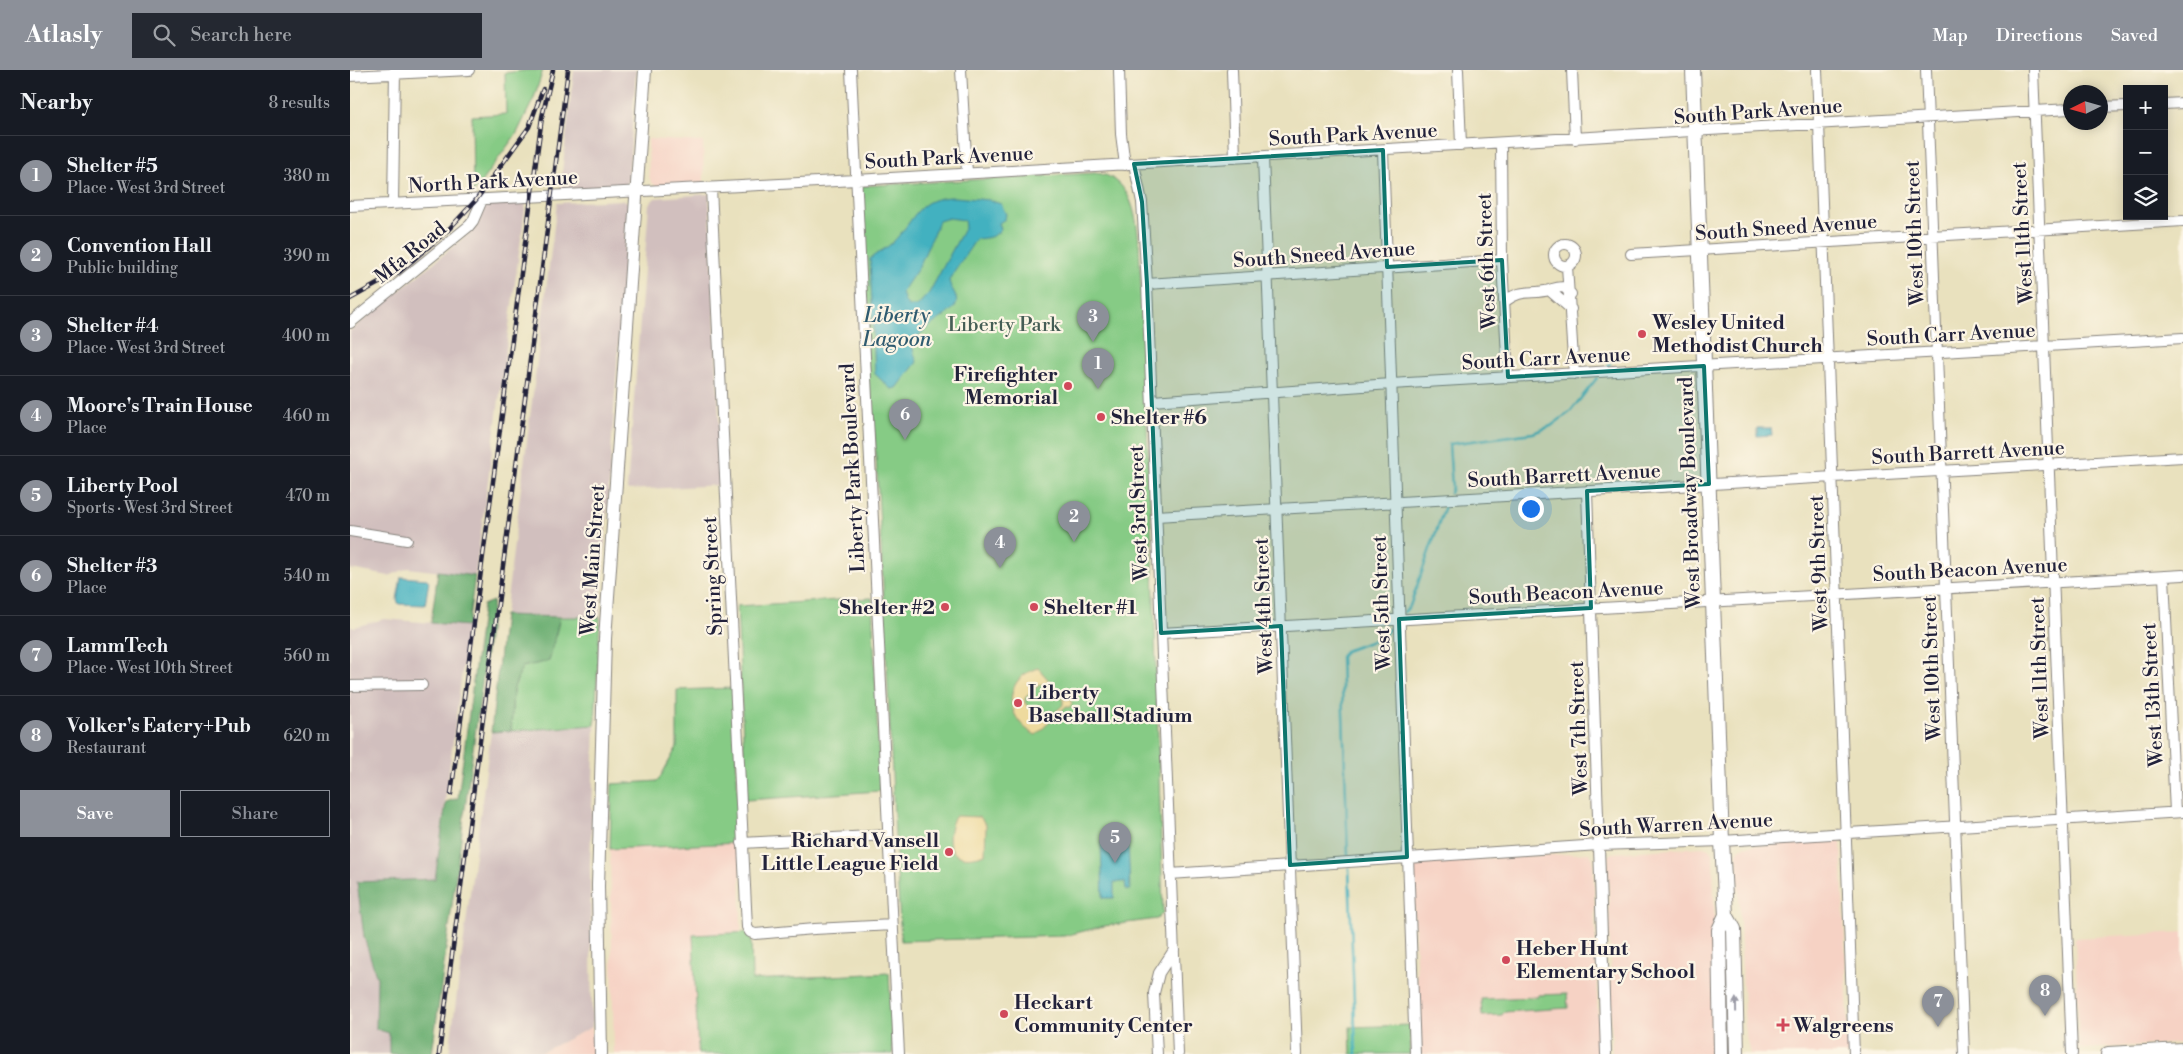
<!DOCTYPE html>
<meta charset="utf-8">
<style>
:root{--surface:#171b24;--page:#242831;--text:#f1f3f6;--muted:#9ea1a6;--line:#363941;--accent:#8c9099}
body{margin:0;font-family:"Libre Bodoni",serif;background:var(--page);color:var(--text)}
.controls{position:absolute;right:15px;top:15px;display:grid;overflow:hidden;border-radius:0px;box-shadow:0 2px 12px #0003}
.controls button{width:45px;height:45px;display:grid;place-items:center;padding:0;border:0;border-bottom:1px solid var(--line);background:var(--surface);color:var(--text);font:25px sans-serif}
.compass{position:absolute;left:1713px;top:15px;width:45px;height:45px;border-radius:50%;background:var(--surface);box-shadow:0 2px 12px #0003;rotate:265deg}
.you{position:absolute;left:1180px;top:438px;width:18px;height:18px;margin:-12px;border:4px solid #fff;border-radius:50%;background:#1a73e8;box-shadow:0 0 0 8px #1a73e833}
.badge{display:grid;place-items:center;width:32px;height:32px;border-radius:50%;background:var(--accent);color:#fff;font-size:16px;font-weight:700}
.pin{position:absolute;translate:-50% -41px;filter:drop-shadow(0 1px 2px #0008)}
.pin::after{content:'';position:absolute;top:26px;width:18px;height:15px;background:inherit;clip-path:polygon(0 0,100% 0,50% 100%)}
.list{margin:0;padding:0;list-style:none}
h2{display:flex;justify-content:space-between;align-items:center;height:65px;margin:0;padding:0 20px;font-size:21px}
h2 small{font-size:16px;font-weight:400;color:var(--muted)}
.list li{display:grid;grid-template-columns:32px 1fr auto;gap:15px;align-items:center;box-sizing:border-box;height:80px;padding:0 20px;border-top:1px solid var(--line)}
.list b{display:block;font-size:19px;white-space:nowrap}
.list p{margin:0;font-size:16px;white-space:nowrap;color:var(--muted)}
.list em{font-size:16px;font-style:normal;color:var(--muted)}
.actions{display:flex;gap:10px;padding:15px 20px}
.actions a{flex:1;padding:11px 0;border:1px solid var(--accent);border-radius:0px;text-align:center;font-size:18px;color:var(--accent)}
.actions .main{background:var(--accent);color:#fff}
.icon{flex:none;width:28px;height:28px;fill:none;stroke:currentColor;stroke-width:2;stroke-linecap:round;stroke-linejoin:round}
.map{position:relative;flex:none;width:1833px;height:984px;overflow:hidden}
header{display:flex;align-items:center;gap:30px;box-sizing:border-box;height:70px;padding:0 25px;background:var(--accent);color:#fff}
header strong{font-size:24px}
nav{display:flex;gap:28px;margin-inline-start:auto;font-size:18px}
.search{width:350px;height:45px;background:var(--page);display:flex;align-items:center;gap:12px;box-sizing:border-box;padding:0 18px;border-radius:0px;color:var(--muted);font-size:19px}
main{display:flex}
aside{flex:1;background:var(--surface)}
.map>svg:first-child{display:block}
.built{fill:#f6d2c4}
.industrial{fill:#d1bfbe}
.green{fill:#86cb85;stroke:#547660}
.forest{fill:#6caf72;stroke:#476856}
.sand{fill:#eeda9e;stroke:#887e6c;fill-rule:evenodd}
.water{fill:#43b1c0;stroke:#326a7e;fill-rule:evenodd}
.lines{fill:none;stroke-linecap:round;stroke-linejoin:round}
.stream{stroke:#43b1c0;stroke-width:2.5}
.minor-casing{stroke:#86827c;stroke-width:12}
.major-casing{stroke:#86827c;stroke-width:14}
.highway-casing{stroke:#86827c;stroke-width:16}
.minor{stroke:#fff;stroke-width:10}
.major{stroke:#fff;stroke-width:12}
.highway{stroke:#fff;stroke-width:14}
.rail-casing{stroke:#22223b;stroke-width:4.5}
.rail{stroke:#fcf5e5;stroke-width:2.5;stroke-dasharray:8;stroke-linecap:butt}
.oneway{fill:#9c9ca7}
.marked{fill:#0f766e;fill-opacity:0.2;stroke:#0f766e;stroke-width:4;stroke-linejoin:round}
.poi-dot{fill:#d1495b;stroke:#fcf5e5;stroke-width:2}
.labels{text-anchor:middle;stroke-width:4.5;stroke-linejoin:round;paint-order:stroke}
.street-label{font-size:20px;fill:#22223b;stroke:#fcf5e5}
.poi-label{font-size:20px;font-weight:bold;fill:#22223b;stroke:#fcf5e5;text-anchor:start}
.park-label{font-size:20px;fill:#455d55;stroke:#fcf5e5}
.water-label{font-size:21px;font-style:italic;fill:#2f5b70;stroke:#fcf5e5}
</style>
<header>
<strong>Atlasly</strong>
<div class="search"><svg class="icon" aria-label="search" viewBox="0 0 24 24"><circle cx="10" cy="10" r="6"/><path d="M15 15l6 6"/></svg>Search here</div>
<nav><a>Map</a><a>Directions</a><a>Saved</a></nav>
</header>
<main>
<aside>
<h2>Nearby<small>8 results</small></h2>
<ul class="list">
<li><span class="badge">1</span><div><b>Shelter #5</b><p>Place · West 3rd Street</p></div><em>380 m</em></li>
<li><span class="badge">2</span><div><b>Convention Hall</b><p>Public building</p></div><em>390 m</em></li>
<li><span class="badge">3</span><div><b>Shelter #4</b><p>Place · West 3rd Street</p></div><em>400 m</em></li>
<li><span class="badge">4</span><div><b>Moore's Train House</b><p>Place</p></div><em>460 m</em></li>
<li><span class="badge">5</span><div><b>Liberty Pool</b><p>Sports · West 3rd Street</p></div><em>470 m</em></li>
<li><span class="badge">6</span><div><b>Shelter #3</b><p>Place</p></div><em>540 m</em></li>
<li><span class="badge">7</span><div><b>LammTech</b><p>Place · West 10th Street</p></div><em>560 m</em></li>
<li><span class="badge">8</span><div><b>Volker's Eatery+Pub</b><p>Restaurant</p></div><em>620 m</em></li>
</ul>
<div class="actions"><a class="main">Save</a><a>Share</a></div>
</aside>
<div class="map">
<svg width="1833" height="984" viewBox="0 0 1833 984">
<rect width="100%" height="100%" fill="#fcf5e5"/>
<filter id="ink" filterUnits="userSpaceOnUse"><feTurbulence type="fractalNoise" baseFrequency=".02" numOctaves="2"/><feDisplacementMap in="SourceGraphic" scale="10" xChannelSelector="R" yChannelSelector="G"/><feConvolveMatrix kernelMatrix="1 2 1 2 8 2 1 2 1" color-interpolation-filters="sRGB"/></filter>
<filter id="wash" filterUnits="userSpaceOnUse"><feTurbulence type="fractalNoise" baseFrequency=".0096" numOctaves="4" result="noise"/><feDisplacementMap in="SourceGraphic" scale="20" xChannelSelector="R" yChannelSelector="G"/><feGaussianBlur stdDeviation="1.12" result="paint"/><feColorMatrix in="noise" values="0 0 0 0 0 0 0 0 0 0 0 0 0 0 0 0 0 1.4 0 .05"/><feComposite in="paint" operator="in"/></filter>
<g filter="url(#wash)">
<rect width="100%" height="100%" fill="#e9e1be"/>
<!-- built -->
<path class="built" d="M298,69L353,72L354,113L307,117L301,112L299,105Z
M1488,770L1491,772L1499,979L1497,984H1400L1395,962L1387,783L1390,778L1397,776Z
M390,773L391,863L343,865L348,984H264L260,779Z
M1353,777L1359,779L1363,784L1367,976L1363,984H1262L1258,786L1262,783Z
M1239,783L1243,788L1249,984H1070L1062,795L1065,792Z
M1833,862V973L1732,979L1729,977L1725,868Z
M242,957L243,984H188Z"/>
<!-- industrial -->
<path class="industrial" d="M224,0H286L278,113L272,117L210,120Z
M359,124L372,415L277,420L299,134L305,128Z
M273,130L278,132L250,547L155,545L207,133Z
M176,132L125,506L58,498L39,506L0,499V261L126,158L136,135Z
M34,549L118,556L85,809L7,812L14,867L27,908L26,958L39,962V984H0V557H5Z
M245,655L240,794L242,957L188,984H99L141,662Z"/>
<!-- green -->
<path class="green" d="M179,0H193L184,28L167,63L123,123L122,46L156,44L155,3Z
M745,103C780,106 786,143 789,172L803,495L813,843L807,849L754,856L714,866L551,871C540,693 535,516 523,339L518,317L511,116Z
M522,528L530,721L396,730L387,536Z
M210,547H250L245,655L161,661L163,620L172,597L199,591Z
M383,618L390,773L260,779L262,714L308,711L327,677V620Z
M401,862L402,910L539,903L543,984H348L343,865Z
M1217,924L1218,938L1154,942L1152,945L1132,946L1131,929L1188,927V925Z
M1060,955L1061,984H1001L1000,957Z"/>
<!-- forest -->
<path class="forest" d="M88,501L125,506L118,556L81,553Z
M143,531L82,984H39V963L26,959L27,908L14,867L7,812L85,809L96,732L108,728L133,535Z
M154,545L210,547L199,591L172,597L163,620L161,661L141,662Z"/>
<!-- sand -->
<path class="sand" d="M688,598L715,629H720L722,633L720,637H715L686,665C655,650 651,609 688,598ZM698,613L713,630V635L697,650L688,647L675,633V628L689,615Z
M606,746L630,747L636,755L635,784C614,792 595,787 600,761C601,755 602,751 606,746Z"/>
<!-- water -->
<path class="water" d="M605,127L639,130L651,134L656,144L655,149L649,153L651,160C643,168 637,168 626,169L599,210C600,220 609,224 606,235C598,248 565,260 563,276C562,281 566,287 567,292L547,318L541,319L525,304L520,189C526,183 536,179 542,173C567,149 565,127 605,127ZM599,148L614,150L615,157L579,223L567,236H559L555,232L552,222L569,197L589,151Z
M1407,358H1421L1422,365L1407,366Z
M51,507L77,509L79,511L75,535L49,534L47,530Z
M764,761L770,762L778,768L780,820H776L775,812H764V828H753L751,774L754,766Z"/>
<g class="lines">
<!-- stream -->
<path class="stream" d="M1258,296L1260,294
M1100,423L1102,417L1099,374L1183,363L1201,356L1220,342L1247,308
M1054,542L1060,536L1095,436
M998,785L991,587L995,581L1031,568L1043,555
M999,798L1006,984"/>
</g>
</g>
<g filter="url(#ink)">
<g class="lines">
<!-- minor casing -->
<g class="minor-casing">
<path id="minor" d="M501,0L549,984
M611,0L617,103
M769,0L771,64L775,95
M882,0L885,88
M1108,0L1111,75
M1222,0L1225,69
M1467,0L1504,984
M1576,0L1614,984
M1683,0L1722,984
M0,6L119,0
M1814,34L1833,33
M1750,37L1777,36
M1151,73L1152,190L1158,307
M1033,80L1065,984
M913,87L947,984
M784,94L792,132L797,214L828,984
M361,118L397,857L400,862L405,864L464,859L543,855
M43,134L45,0
M0,136L506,110L1720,39
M1204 185a11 11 0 1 1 22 0a11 11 0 1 1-22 0Z
M1281,184L1833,151
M1217,196L1224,304
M797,214L1152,190
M1199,220L1221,239
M1154,232C1171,218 1182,225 1199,220C1205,218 1207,217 1214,217L1221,224
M0,253L119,156L123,151L132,130
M802,331L1041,314L1833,268
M1237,421L1256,984
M806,446L1833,387
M0,461L57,470
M1814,506L1825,742
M811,563L1833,505
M0,616L72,615
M392,773L538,765
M820,804L1249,775L1372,771L1833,742
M807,984L804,923L809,903L824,880"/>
</g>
<!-- major casing -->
<g class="major-casing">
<path id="major" d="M251,984L248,816L255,569L295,0"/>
</g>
<!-- highway casing -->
<g class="highway-casing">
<path id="highway" d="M1343,0L1372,771L1376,845L1384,859L1387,984
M1371,984L1369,860L1376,845
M1758,984L1833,980"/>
</g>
<!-- minor -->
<use href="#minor" class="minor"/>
<!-- major -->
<use href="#major" class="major"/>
<!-- highway -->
<use href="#highway" class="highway"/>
<!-- rail casing -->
<g class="rail-casing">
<path id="rail" d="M0,229L49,202L99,159L126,130L179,57L193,19
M101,724L192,47L203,0
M89,984L218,0"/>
</g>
<!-- rail -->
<use href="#rail" class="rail"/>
</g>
<!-- one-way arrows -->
<defs><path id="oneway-solid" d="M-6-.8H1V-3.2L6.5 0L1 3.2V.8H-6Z" transform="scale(1.25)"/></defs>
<use class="oneway" href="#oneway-solid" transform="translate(1386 935) rotate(-91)"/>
</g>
<!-- marked area -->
<path class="marked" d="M1033,80L1037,197L1152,190L1158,307L1354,296L1359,414L1237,421L1241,538L1049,549L1057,787L940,795L931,556L811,563L797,214L792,132L784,94Z"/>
<!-- markers -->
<g class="poi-dot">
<circle cx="1292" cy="264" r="5"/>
<circle cx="718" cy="316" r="5"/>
<circle cx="751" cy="347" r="5"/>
<circle cx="595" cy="537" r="5"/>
<circle cx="684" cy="537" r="5"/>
<circle cx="668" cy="633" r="5"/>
<circle cx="599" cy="782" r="5"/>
<circle cx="1156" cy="890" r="5"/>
<circle cx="654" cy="944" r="5"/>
<path d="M1430.5 947.5h5v5h5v5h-5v5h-5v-5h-5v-5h5z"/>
</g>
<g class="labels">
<!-- street labels -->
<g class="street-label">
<text transform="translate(1408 41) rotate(-4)" y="7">South Park Avenue</text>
<text transform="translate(1003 64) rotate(-3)" y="7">South Park Avenue</text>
<text transform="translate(599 87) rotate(-3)" y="7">South Park Avenue</text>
<text transform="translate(143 111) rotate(-3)" y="7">North Park Avenue</text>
<text transform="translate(1436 157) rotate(-4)" y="7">South Sneed Avenue</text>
<text transform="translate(1564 163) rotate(-92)" y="7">West 10th Street</text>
<text transform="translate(1672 163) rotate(-93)" y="7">West 11th Street</text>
<text transform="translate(60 182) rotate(-39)" y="7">Mfa Road</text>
<text transform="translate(974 184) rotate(-4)" y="7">South Sneed Avenue</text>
<text transform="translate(1136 191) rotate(-92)" y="7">West 6th Street</text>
<text transform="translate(1601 264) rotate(-3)" y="7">South Carr Avenue</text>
<text transform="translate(1196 288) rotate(-3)" y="7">South Carr Avenue</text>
<text transform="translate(1618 382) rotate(-3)" y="7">South Barrett Avenue</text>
<text transform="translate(502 398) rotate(-93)" y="7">Liberty Park Boulevard</text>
<text transform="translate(1214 405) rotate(-3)" y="7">South Barrett Avenue</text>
<text transform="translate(1339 423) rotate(-92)" y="7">West Broadway Boulevard</text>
<text transform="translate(788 443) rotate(-92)" y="7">West 3rd Street</text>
<text transform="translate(242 490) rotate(-86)" y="7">West Main Street</text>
<text transform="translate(1468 493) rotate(-92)" y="7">West 9th Street</text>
<text transform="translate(1620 499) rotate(-3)" y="7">South Beacon Avenue</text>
<text transform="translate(362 506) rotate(-93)" y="7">Spring Street</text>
<text transform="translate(1216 522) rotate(-3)" y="7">South Beacon Avenue</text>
<text transform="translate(1031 533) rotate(-92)" y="7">West 5th Street</text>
<text transform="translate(913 536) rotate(-92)" y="7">West 4th Street</text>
<text transform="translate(1581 598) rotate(-92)" y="7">West 10th Street</text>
<text transform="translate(1689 598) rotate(-92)" y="7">West 11th Street</text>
<text transform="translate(1802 625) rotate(-93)" y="7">West 13th Street</text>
<text transform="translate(1228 658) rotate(-92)" y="7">West 7th Street</text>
<text transform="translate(1326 754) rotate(-3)" y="7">South Warren Avenue</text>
</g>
<!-- poi labels -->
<g class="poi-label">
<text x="1302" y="259">Wesley United<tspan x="1302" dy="23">Methodist Church</tspan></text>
<text x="708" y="311" text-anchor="end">Firefighter<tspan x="708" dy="23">Memorial</tspan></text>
<text x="761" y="354">Shelter #6</text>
<text x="585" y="544" text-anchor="end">Shelter #2</text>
<text x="694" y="544">Shelter #1</text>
<text x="678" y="629">Liberty<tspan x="678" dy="23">Baseball Stadium</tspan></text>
<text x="589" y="777" text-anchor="end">Richard Vansell<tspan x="589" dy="23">Little League Field</tspan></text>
<text x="1166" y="885">Heber Hunt<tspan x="1166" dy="23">Elementary School</tspan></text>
<text x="664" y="939">Heckart<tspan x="664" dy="23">Community Center</tspan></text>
<text x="1443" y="962">Walgreens</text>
</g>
<!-- park labels -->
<g class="park-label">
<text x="654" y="261">Liberty Park</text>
</g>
<!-- water labels -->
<g class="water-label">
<text x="547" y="252">Liberty<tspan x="547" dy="24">Lagoon</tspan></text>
</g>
</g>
</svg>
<div class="controls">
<button>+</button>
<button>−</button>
<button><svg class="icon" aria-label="layers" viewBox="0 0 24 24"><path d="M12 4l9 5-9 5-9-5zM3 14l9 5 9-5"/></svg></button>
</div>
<svg class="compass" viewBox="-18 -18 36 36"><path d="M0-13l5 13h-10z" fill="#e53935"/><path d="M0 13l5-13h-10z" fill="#9ea1a6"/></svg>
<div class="you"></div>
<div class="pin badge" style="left:748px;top:319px">1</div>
<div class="pin badge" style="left:724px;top:472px">2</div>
<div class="pin badge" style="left:743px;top:272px">3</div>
<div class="pin badge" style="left:650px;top:498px">4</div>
<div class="pin badge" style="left:765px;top:793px">5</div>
<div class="pin badge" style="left:555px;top:370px">6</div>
<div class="pin badge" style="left:1588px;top:957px">7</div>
<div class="pin badge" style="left:1695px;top:946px">8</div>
</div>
</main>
